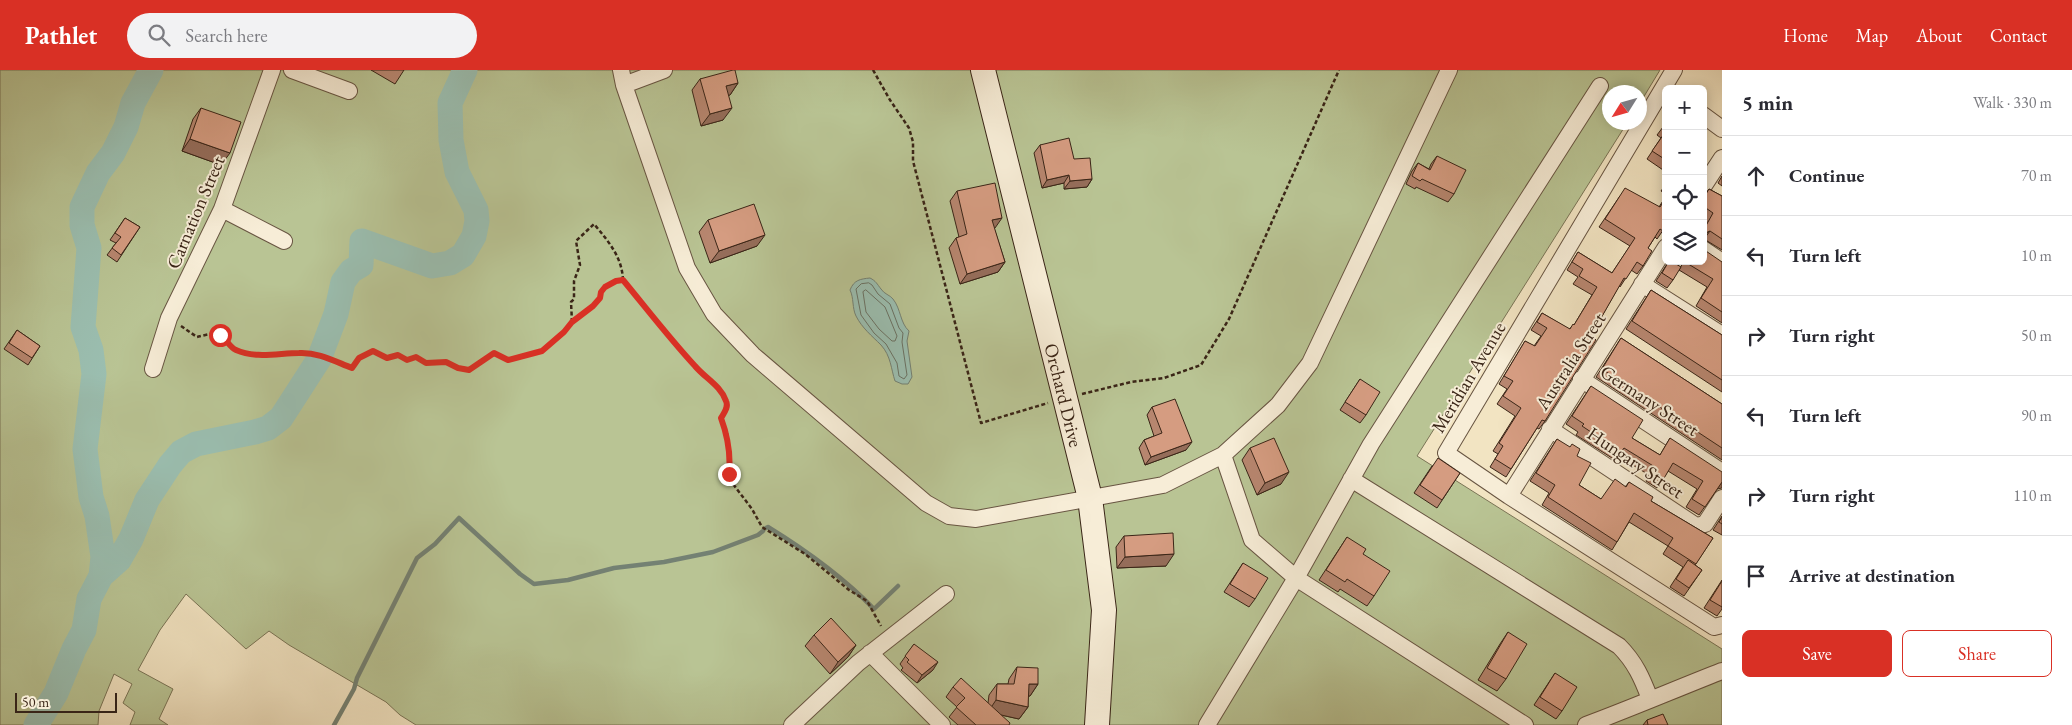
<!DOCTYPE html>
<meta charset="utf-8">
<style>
:root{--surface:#fff;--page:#f2f2f3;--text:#2b2b33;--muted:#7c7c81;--line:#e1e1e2;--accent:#d93025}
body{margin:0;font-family:"EB Garamond",serif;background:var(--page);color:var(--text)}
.controls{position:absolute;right:15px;top:15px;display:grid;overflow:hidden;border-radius:8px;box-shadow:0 2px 12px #0003}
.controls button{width:45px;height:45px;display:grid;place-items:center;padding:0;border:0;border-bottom:1px solid var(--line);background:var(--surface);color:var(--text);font:25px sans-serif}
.compass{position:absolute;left:1602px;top:15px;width:45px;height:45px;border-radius:50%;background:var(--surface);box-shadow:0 2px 12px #0003;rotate:233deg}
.scale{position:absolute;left:15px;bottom:12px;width:102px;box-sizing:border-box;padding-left:5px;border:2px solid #3a2517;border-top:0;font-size:14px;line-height:18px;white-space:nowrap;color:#3a2517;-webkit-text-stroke:4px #f7edd7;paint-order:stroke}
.stop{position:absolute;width:15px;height:15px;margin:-11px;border:4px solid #d93025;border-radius:50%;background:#fff}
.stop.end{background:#d93025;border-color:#fff;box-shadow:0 1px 5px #0008}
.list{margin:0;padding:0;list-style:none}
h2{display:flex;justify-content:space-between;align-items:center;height:65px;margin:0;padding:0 20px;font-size:21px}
h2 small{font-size:16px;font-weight:400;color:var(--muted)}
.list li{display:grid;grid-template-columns:32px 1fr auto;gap:15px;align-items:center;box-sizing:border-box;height:80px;padding:0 20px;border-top:1px solid var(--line)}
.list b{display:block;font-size:19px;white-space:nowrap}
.list em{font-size:16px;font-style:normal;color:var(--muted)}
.actions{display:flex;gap:10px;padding:15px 20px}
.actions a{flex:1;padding:11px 0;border:1px solid var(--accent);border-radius:8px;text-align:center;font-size:18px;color:var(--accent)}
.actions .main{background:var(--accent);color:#fff}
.icon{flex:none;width:28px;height:28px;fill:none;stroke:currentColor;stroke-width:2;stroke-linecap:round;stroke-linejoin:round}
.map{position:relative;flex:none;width:1722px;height:655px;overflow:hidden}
header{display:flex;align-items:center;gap:30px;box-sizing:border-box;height:70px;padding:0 25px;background:var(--accent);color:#fff}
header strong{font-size:24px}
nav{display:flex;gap:28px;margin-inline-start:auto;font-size:18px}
.search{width:350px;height:45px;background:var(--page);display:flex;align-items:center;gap:12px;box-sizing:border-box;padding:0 18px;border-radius:28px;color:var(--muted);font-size:19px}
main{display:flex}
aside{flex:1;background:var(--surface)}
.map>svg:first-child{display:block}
.green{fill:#b9c494;stroke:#7a7456}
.water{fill:#9bbfb1;stroke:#748173}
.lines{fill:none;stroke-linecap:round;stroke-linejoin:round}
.shore{stroke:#6a7264;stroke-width:1}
.stream{stroke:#748173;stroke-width:4.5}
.river{stroke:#9bbfb1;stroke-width:25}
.street-casing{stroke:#685542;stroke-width:18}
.secondary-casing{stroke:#3a2517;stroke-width:26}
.path{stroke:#3a2517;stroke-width:2.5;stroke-dasharray:4 2.5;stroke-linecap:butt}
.street{stroke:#f7edd7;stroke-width:16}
.secondary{stroke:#f7edd7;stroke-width:24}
.wall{fill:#b7866f;stroke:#3a2517}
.shaded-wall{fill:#956d5a;stroke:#3a2517}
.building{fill:#d59c81;stroke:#3a2517}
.route{stroke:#d93025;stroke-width:6}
.labels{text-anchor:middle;stroke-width:4;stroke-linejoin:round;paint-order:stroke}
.street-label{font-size:19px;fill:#3a2517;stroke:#f7edd7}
</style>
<header>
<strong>Pathlet</strong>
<div class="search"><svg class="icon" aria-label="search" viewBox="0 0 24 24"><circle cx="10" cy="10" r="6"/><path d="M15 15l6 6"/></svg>Search here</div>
<nav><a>Home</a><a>Map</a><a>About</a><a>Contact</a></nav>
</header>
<main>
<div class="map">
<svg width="1722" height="655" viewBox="0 0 1722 655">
<rect width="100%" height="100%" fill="#f2e4c2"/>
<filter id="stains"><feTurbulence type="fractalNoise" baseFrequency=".004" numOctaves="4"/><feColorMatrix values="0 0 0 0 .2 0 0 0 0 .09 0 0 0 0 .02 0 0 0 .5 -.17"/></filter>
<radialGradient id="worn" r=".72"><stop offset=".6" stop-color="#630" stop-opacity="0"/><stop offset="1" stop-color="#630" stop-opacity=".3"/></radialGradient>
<!-- green -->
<path class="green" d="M0,0H1660L1640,33V22H1610V52L1627,53L1417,386L1722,579V655H416L400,645L386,632L289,575L269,561L246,579L186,524L160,560L138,600L173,619L159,649L168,655H130L135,642L123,633L132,614L114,604L99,641L98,655H0Z"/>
<!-- water -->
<path class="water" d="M870,208C876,211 877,214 881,219C884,224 890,225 893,229C901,239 900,253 909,261L907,271L912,307L908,314H902L895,311C891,299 891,286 881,275C872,266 862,258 856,246C852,238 854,228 850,220C854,210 860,209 870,208Z"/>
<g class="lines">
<!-- shore -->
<path class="shore" d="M869,213L872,215L878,224L890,234L899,258L903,263L902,272L907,305L904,309L899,306L897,293L886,274L874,263L861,245L856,219L861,214Z
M866,220L885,237L897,266L895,271H892L879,259L866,242L863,222Z"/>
<!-- stream -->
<path class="stream" d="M766,458L768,457C807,481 842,506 874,539L898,516
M334,655L354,619L357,608L417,488L435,474L459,448L520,504L534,514L568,510L614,498L664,492L713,482L758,465L763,461"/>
<!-- river -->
<path class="river" d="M101,506L103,487L97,446L91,427L85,379L94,304L91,280L83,257L89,178L82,155V137L98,103L113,83L126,57L133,33L151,0
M36,655L56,623L74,579L84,560L89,529L101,506L119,490L131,469L147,430L170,395L181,382L196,374L255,362L268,358L281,348L319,289L336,244L343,212L351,201L361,195L362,171L432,196L450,193L463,185L474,166L477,151L476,140L457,102L451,70L450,33L465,0"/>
<!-- street casing -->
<g class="street-casing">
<path id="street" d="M292,0L349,21
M621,0L624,15L687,198L714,244L753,285L926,433L949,446L976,449L1163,415L1223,385L1278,335L1310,293L1449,0
M1674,0L1446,383L1509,426L1714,557L1722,555
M624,15L664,0
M1703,45L1722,59
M1703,117L1722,88
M222,139L284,171
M1703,179L1722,192
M1642,214L1722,265
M153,299L169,248L222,139L272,0
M1581,309L1722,402
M1550,359L1696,456L1705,454L1722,428
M1223,385L1252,470L1296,508L1525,655
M1351,409L1619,576C1635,592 1642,608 1650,629
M1509,426L1666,177
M870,583L942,655
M792,655L858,593L946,524
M1207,655L1296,508L1371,374L1600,16
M1586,655C1632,638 1676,619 1722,601"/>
</g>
<!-- secondary casing -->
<g class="secondary-casing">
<path id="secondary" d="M983,0L1090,428L1104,540L1097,655"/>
</g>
<!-- path -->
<path class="path" d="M873,0L890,30L909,58L913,72V91L981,353L1048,333
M572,252L571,232L574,229V211L580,195L576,171L594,154C609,172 622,187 623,210
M181,256L197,267C206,265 219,260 226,268C231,274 231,279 240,281C261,287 279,282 301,283C320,283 335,291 352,298L359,288L373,281L387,288L398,285L407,290L416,287L426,293L446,292L458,298L469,300L494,283L508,290L542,281L564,262L572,252L593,236L600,228L601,222L605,217L616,211L623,210C647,239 670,269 695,296C705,307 721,316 726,331C729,337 724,343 721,348L727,363L730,388L729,404L733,414L752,439L762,457L805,484L849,520L867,531L881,556
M1082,324L1131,312L1164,308L1201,295L1229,249L1339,0"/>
<!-- street -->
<use href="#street" class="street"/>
<!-- secondary -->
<use href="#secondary" class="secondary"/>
</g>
<!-- wall -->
<path class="wall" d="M371,0H404L395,14Z
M700,9L738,13L730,25H728L723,50L701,56L692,20Z
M201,38L221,95L182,81L193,49Z
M1666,53V102L1647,89L1661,68L1657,65Z
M1040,75L1074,89L1092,109L1087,117L1064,119V113L1042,118L1034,83Z
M1437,86L1454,124L1448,132L1416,117L1415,119L1406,114L1412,101L1418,93L1429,99L1431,94Z
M1722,106V116L1718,113Z
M1666,114V124L1661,121Z
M1709,119L1722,126V180L1704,169L1703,170V158L1707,151L1703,148V127Z
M957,121L995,158H994L1005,192L998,202L960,214L949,178L956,168L959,167L950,131Z
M1620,126L1659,137L1666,126V156L1657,169L1655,167L1648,178L1643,196L1637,204L1631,200L1620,217L1619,216L1597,255L1593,267L1545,351L1539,359L1537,358L1506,407L1490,397L1498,384L1493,381L1515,346L1497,334L1507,319L1499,314L1525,271L1534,276L1541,266L1531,260L1542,243L1569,259L1574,255L1592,225L1573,214L1578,207L1567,200L1578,182L1612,203L1630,176L1599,157Z
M125,148L140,157L117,192L107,185L116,173L110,170Z
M708,150L757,176L710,193L699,162Z
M1669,191L1673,210L1667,218L1656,211Z
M1684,191L1722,192V253L1696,236L1707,217L1679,200Z
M1651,220L1722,265V322L1626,259Z
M17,260L40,276L28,295L4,279Z
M1621,268L1722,334V390L1596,307Z
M1360,309L1366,345L1360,353L1340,340Z
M1591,316L1632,368L1660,385L1670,368L1717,419L1699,445L1686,437L1697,419L1668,401L1657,418L1646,411L1649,405L1618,386L1615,390L1576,365L1578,362L1566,354Z
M1152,337L1186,380L1145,395L1139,378L1144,370L1154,366L1147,345Z
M1557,369L1577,386L1579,415L1601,429L1626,416L1629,412L1651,431L1713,468L1695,495L1702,500L1684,526L1670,517L1683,497L1663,484L1668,476L1629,452L1612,480L1542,435L1549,423L1530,411Z
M1250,378L1281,414L1257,425L1242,390Z
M1432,396L1460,403L1437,438L1414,423Z
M1722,446V465L1713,460Z
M1124,466L1166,496L1117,498L1116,477Z
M1347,467L1363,484L1374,526L1367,536L1340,519L1338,522L1319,510Z
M1243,493L1255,529L1249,537L1224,522Z
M1722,510V539L1717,546L1704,538Z
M1508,562L1506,609L1497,621L1478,610L1500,574Z
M814,565L856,575L848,587L830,604L805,576Z
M914,574L933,600L917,613L901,600L903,598L900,594Z
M1017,597L1038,614L1030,626H1028V637L1019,649L1001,645L1009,655H958L949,647L957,637L946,627L953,617L988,633L989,625L997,614H1008L1009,609Z
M1555,603L1562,641L1556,649L1534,635Z
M1647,650L1668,655H1643Z"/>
<!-- shaded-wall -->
<path class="shaded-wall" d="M738,13L730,25L718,28L726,16Z
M732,38L723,50L701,56L710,44Z
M190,69L230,83L221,95L182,81Z
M1069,105L1064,113L1042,118L1047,110Z
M1092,109L1087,117L1064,119L1070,111Z
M1002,148L995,158L985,160L992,150Z
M1710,161L1704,169L1703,170V164Z
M765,165L757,176L710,193L719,181Z
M1005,192L998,202L960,214L967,204Z
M1192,372L1186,380L1145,395L1151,387Z
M1289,402L1281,414L1257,425L1265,413Z
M1722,412V418L1717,419Z
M1174,484L1166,496L1117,498L1125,487Z
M856,575L848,587L830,604L838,592Z
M938,592L933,600L917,613L922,605Z
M1029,614H1038L1030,626H1021Z
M996,630L1028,637L1019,649L988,642Z"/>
<!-- building -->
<path class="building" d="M733,0H735L738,13L726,16L732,38L710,44L700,9Z
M201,38L241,52L230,83L190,69Z
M1666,53V59L1663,57Z
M1666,61V90L1652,81Z
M1069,68L1074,89L1090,88L1092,109L1070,111L1069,105L1047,110L1040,75Z
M1437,86L1466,100L1454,124L1422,109L1420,111L1412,106L1418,93L1430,100Z
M995,113L1002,148L992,150L1005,192L967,204L956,168L967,164L957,121Z
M1625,118L1660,137L1666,128V156L1663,161L1660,159L1648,178L1652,181L1643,196L1637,192L1626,209L1624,208L1597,255L1600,256L1593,267L1596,270L1545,351L1542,350L1511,399L1495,389L1503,376L1499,373L1521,338L1503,326L1513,311L1504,306L1525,271L1535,276L1547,258L1537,252L1542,243L1570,259L1573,254L1574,255L1597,217L1579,206L1583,199L1572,192L1578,182L1612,203L1635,168L1605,149Z
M1709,119L1722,126V169L1710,161L1703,164V161L1713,143L1703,136V129Z
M754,134L765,165L719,181L708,150Z
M125,148L140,157L121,185L112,178L121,167L115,163Z
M1703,179L1722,192V242L1701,228L1713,209L1685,192V191H1703Z
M1669,191H1671L1681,197L1673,210L1662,203Z
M1651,220L1722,265V310L1632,251Z
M17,260L40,276L32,288L9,273Z
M1621,268L1722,334V378L1602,299Z
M1360,309L1380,322L1366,345L1345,332Z
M1591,316L1643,350L1632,368L1660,385L1670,368L1722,402V412L1705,437L1692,429L1703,411L1673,393L1663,410L1651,402L1655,397L1624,378L1621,382L1582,356L1584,354L1572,346Z
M1175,329L1192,372L1151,387L1144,370L1162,363L1152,337Z
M1274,368L1289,402L1265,413L1250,378Z
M1557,369L1570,377L1572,374L1580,379L1577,386L1591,393L1579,415L1601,429L1615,409L1626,417L1629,412L1653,427L1651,431L1713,468L1696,494L1668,476L1673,468L1634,443L1617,472L1548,427L1555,415L1536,403Z
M1438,388L1460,403L1442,430L1420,415Z
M1722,447V454L1719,452Z
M1173,463L1174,484L1125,487L1124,466Z
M1347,467L1366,479L1363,484L1390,501L1374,526L1347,509L1345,512L1326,500Z
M1688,490L1702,500L1689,518L1676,509Z
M1243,493L1268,508L1255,529L1230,514Z
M1722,511V537L1710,530Z
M831,548L856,575L838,592L814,565Z
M1508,562L1527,574L1506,609L1487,598Z
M914,574L938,592L922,605L907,592L909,590L905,586Z
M1017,597L1038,598V614H1029L1028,637L996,630L997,614H1014Z
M1555,603L1577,617L1562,641L1540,627Z
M961,608L1010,653L1009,655H976L956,637L965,628L953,617Z
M1663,644L1668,655H1648L1647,650Z"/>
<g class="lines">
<!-- route -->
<path class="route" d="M220,265C227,269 229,277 236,280C256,289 279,283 299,283C318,282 334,291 352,298L359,288L373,281L387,288L398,285L407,290L416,287L426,293L446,292L458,298L469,300L494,283L508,290L542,281L564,262L572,252L593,236L600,228L601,222L605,217L616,211L623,210C647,239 670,269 695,296C705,308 721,316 726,331C729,337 724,343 721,348C728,367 731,384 729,404"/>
</g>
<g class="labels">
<!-- street labels -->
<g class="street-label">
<text transform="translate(195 142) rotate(-67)" y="7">Carnation Street</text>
<text transform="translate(1570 291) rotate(-57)" y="7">Australia Street</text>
<text transform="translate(1468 307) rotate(-59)" y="7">Meridian Avenue</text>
<text transform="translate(1064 325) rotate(76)" y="7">Orchard Drive</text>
<text transform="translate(1650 330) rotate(33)" y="7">Germany Street</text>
<text transform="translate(1636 392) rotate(34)" y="7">Hungary Street</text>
</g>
</g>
<rect width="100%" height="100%" filter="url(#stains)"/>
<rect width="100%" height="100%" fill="url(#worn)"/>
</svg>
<div class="controls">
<button>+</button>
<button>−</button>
<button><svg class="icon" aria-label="locate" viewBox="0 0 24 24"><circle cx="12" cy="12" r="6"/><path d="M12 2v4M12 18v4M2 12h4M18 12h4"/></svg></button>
<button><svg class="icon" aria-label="layers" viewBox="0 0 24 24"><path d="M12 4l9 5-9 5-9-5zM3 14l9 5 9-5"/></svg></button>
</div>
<svg class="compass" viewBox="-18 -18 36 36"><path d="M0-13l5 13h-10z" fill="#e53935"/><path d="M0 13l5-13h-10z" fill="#7c7c81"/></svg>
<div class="scale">50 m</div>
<div class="stop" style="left:220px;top:265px"></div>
<div class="stop end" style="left:729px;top:404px"></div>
</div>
<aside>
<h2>5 min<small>Walk · 330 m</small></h2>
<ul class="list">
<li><svg class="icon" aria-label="ahead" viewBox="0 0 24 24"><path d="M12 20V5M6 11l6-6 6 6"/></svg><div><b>Continue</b></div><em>70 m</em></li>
<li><svg class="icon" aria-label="left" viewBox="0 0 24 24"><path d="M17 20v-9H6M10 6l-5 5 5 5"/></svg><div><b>Turn left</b></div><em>10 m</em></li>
<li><svg class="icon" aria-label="right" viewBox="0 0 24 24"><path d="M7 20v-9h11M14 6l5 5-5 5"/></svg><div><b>Turn right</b></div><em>50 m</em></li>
<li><svg class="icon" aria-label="left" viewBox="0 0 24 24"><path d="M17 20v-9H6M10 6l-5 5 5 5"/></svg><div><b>Turn left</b></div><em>90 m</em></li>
<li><svg class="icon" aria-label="right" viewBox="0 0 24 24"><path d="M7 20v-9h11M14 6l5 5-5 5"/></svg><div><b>Turn right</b></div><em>110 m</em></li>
<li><svg class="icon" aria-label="arrive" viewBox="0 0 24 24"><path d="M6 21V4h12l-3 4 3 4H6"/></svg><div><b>Arrive at destination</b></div></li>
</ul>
<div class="actions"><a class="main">Save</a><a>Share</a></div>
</aside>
</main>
